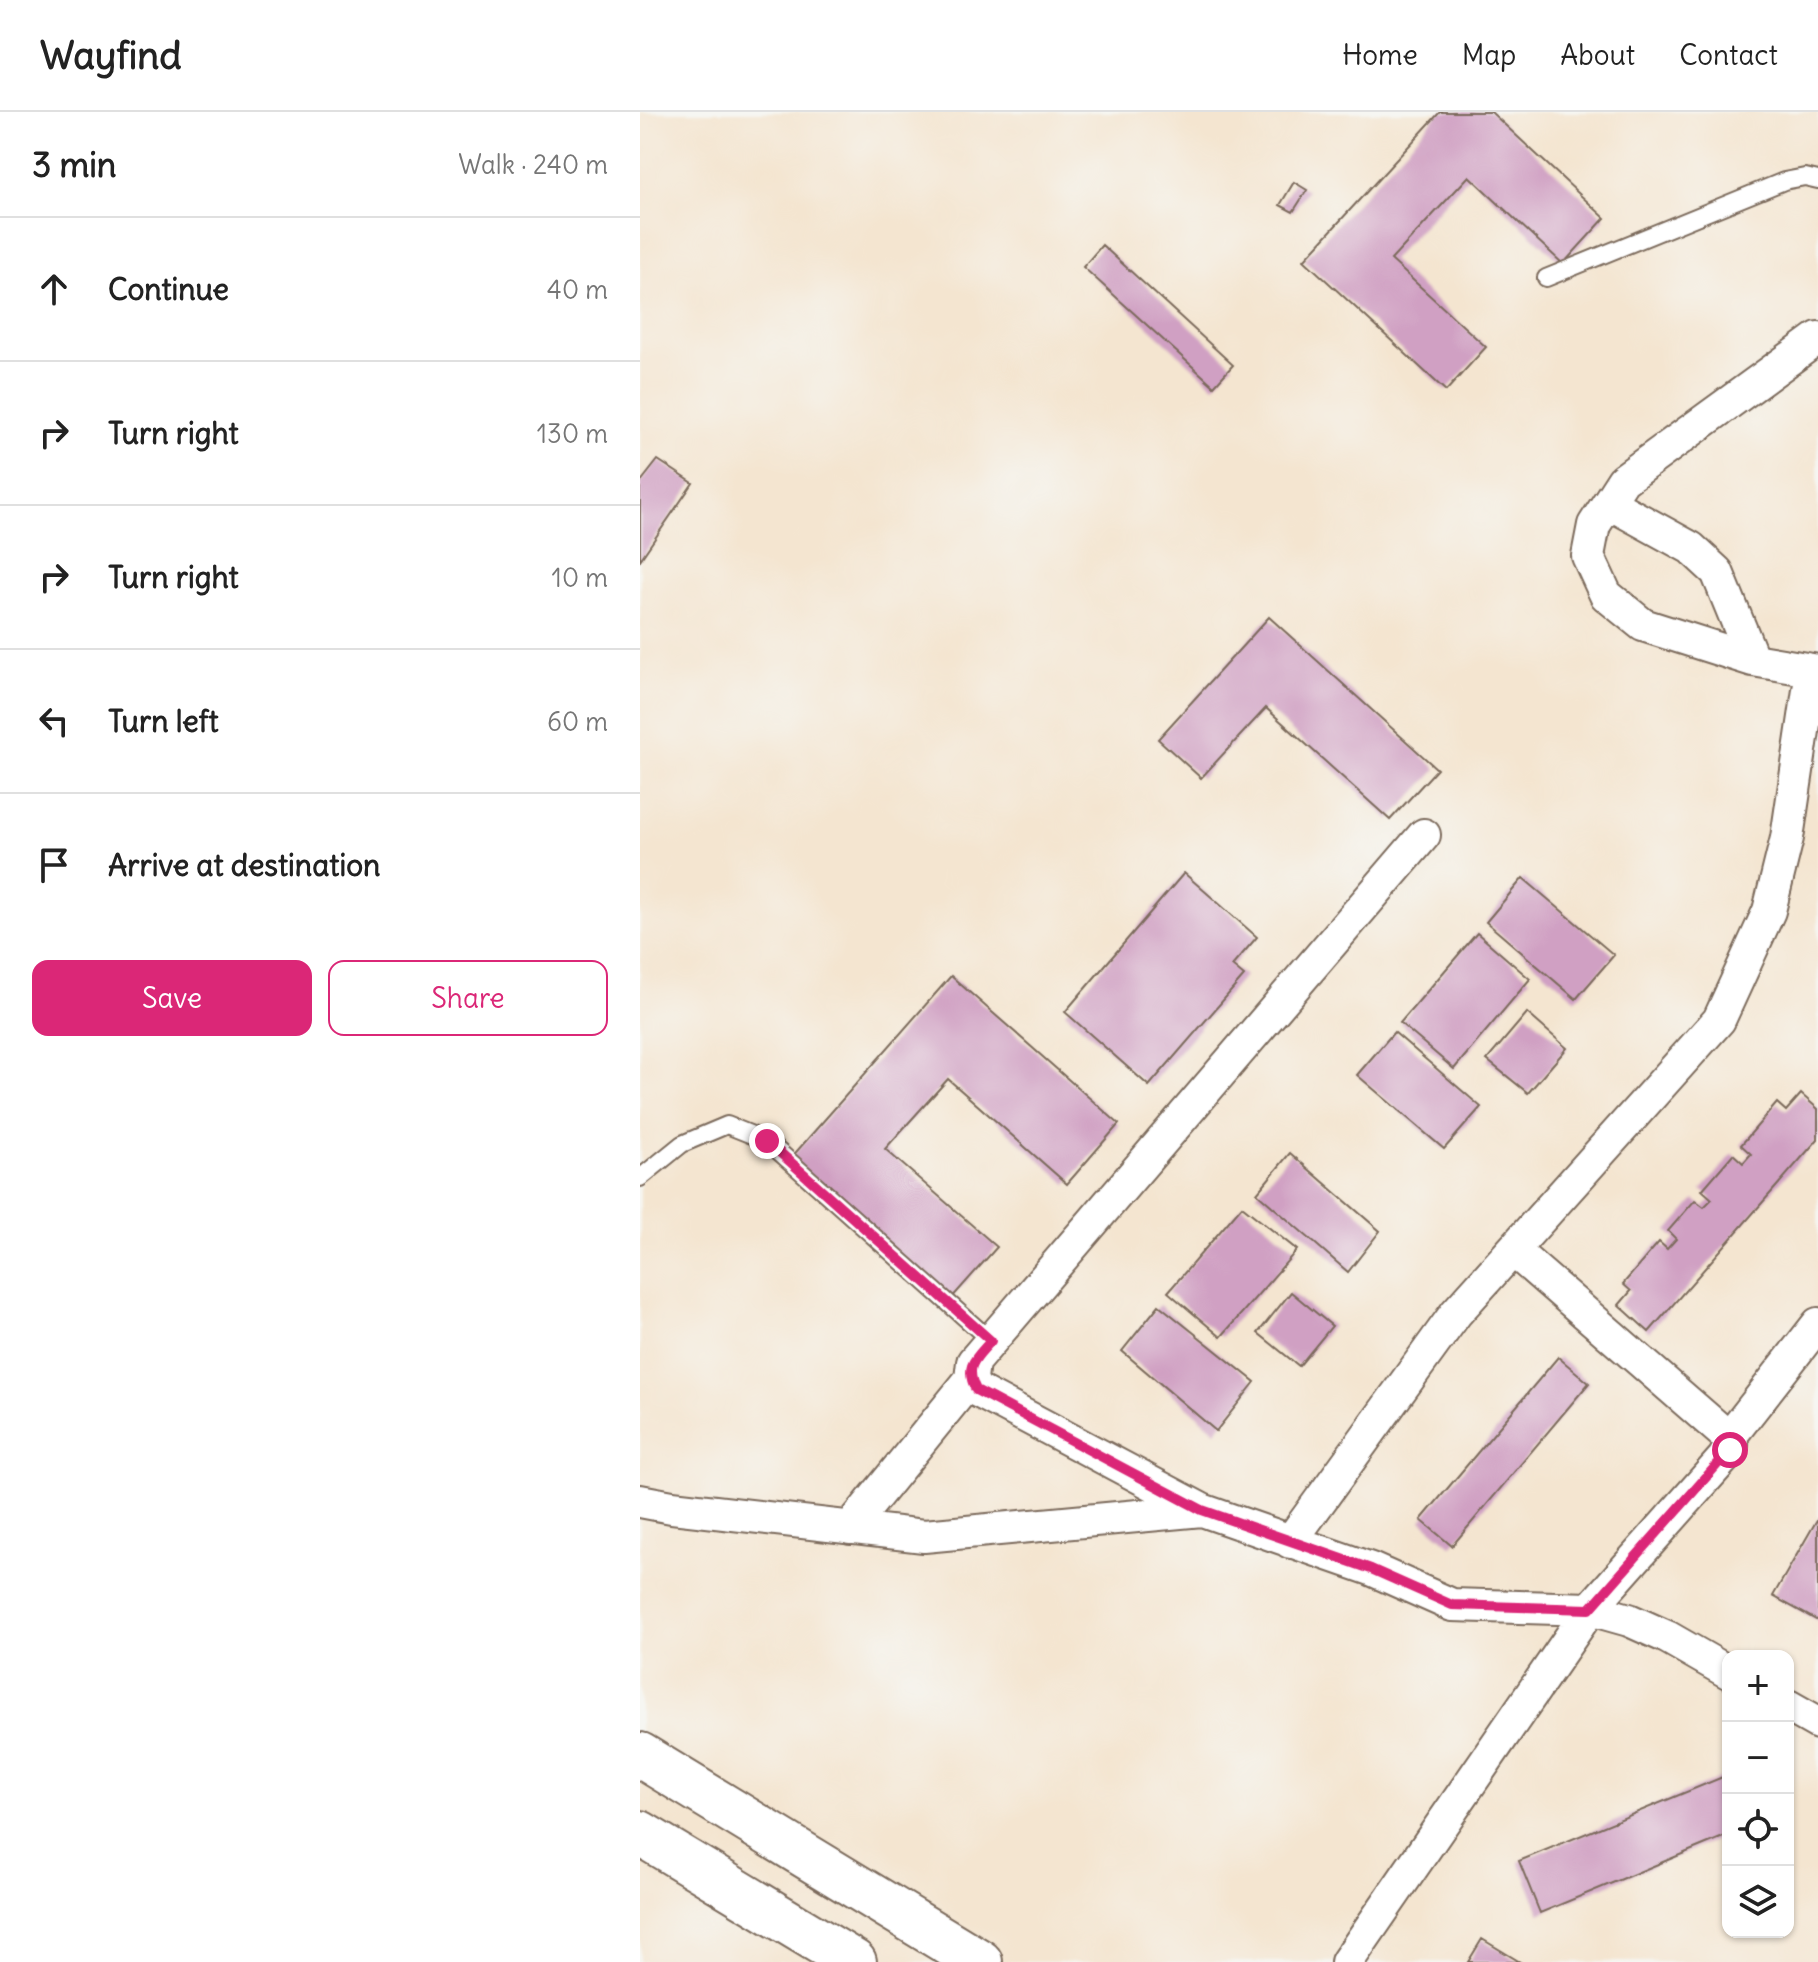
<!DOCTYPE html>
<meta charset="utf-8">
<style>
:root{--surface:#fff;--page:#f6f6f6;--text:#222;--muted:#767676;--line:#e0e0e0;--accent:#db2777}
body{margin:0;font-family:Delius,sans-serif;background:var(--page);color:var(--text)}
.controls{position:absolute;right:24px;bottom:24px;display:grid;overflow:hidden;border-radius:16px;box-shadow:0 2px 6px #0004}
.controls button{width:72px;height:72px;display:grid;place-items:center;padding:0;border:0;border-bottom:2px solid var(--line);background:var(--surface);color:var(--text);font:40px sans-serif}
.stop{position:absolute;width:24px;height:24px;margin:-18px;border:6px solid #db2777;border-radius:50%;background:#fff}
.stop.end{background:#db2777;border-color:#fff;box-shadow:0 2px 8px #0008}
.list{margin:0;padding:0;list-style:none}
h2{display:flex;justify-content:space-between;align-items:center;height:104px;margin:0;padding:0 32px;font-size:34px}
h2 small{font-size:26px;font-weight:400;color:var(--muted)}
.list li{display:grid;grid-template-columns:52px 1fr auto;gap:24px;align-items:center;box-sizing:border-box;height:144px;padding:0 32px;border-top:2px solid var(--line)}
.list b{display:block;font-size:30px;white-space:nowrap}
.list em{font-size:26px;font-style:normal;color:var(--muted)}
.actions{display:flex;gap:16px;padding:24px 32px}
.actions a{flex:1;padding:18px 0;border:2px solid var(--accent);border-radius:16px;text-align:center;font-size:28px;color:var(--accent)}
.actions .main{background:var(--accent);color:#fff}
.icon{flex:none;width:44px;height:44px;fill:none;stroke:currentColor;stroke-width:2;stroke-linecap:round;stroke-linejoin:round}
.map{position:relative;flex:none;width:1178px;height:1850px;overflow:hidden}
header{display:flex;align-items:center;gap:48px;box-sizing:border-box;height:112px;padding:0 40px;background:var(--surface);border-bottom:2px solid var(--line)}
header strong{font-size:38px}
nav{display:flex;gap:44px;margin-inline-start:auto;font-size:28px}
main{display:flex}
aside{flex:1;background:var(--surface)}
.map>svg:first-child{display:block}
.building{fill:#d0a0c3}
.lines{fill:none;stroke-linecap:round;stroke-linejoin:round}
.service-casing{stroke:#7c6b5c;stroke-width:20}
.minor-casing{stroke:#7c6b5c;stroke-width:36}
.secondary-casing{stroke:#7c6b5c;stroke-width:48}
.service{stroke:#fff;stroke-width:16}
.minor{stroke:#fff;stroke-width:32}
.secondary{stroke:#fff;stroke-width:44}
.route{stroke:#db2777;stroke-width:10}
</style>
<header>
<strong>Wayfind</strong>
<nav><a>Home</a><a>Map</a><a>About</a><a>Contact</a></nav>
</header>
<main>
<aside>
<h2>3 min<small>Walk · 240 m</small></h2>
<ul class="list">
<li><svg class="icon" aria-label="ahead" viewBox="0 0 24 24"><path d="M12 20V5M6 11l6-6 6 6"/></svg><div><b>Continue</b></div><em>40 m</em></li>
<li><svg class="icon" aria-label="right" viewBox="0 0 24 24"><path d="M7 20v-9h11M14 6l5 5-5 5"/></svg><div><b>Turn right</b></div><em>130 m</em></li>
<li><svg class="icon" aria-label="right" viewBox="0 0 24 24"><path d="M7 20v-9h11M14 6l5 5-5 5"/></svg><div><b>Turn right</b></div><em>10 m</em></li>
<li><svg class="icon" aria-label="left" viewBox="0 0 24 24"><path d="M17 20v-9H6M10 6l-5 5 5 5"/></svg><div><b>Turn left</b></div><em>60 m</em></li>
<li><svg class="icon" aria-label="arrive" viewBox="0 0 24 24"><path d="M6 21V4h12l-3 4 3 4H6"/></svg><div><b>Arrive at destination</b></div></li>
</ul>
<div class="actions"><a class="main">Save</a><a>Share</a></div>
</aside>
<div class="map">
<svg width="1178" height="1850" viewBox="0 0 1178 1850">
<rect width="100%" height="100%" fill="#f6f6f2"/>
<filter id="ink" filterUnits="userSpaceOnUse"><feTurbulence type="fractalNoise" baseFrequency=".0125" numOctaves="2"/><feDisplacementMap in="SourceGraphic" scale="16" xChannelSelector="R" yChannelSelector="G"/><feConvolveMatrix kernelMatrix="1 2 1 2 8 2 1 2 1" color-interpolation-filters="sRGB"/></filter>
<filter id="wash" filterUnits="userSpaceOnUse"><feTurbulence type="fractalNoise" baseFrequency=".006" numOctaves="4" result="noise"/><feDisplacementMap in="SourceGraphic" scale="32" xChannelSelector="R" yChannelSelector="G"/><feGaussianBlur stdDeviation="1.8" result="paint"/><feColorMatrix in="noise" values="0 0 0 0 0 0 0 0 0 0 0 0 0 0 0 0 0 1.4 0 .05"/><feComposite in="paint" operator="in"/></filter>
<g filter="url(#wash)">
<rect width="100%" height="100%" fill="#f4e5d0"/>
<g id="blocks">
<!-- building -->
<path class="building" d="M800,0H851L965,106L923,152L829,64L751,148L846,235L806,279L664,148Z
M654,70L667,78L653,100L640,93Z
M462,133L593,253L574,274L443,155Z
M18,348L53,371L0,448V371Z
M629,505L797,657L750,708L626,596L561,666L518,627Z
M544,761L617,825L592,854L604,864L509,974L425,900Z
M883,766L974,843L936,887L846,810Z
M837,821L890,867L814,957L760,911Z
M311,864L479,1012L427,1072L308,967L245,1037L357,1135L310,1188L150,1047Z
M887,901L927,936L888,981L847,948Z
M754,920L841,995L804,1037L717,963Z
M1161,982L1178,997V1027L1009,1220L979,1193L991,1179L983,1172L1019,1130L1027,1137L1036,1127L1028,1119L1055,1088L1064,1095L1072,1087L1062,1078L1093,1042L1103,1051L1111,1042L1101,1033L1137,991L1146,999Z
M650,1041L740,1119L708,1160L617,1081Z
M602,1094L657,1138L581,1225L528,1180Z
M651,1180L692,1214L659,1254L618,1221Z
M519,1193L615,1270L576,1319L482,1239Z
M918,1245L949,1271L812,1434L781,1408Z
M1178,1406V1509L1133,1484Z
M1085,1664L1088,1671V1723L900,1801L879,1749Z
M842,1827L880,1850H828Z"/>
</g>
</g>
<g filter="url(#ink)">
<use href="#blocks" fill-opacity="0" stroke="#7c6b5c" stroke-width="2"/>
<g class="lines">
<!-- service casing -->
<g class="service-casing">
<path id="service" d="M906,166L1144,69L1165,65L1178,68
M0,1066L42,1032L87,1013L127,1029L351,1229"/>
</g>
<!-- minor casing -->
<g class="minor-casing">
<path id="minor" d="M1178,226L983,368L954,413L948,444L966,483L1003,513L1113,548L1178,559
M969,391L1051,436L1077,460L1113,548
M784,723L333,1250L331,1267L336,1278L562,1398L731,1457L812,1493L950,1497L989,1508L1027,1525L1088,1560
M1089,1326L1178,1212
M0,1389L32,1395L284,1424L562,1398
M210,1416L331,1267
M650,1430L816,1201L1079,908L1129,799L1147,726L1172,558
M1148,1594L1178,1611
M707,1850L950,1497L1084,1346L1092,1332L1089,1326L874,1139"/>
</g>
<!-- secondary casing -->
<g class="secondary-casing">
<path id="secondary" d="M0,1643L340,1850
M0,1721L214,1850"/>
</g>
<!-- service -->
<use href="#service" class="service"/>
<!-- minor -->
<use href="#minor" class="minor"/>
<!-- secondary -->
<use href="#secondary" class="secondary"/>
</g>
</g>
<g class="lines" filter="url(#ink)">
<!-- route -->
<path class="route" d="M127,1029L351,1229C335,1247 324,1254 336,1278L562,1398L731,1457L812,1493L950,1497L1090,1338"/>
</g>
</svg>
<div class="controls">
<button>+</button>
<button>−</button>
<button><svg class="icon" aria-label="locate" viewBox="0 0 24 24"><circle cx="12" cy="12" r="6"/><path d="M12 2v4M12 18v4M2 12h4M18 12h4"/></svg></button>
<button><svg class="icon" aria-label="layers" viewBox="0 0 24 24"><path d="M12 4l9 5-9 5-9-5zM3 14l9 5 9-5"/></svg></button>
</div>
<div class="stop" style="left:1090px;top:1338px"></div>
<div class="stop end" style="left:127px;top:1029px"></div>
</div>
</main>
